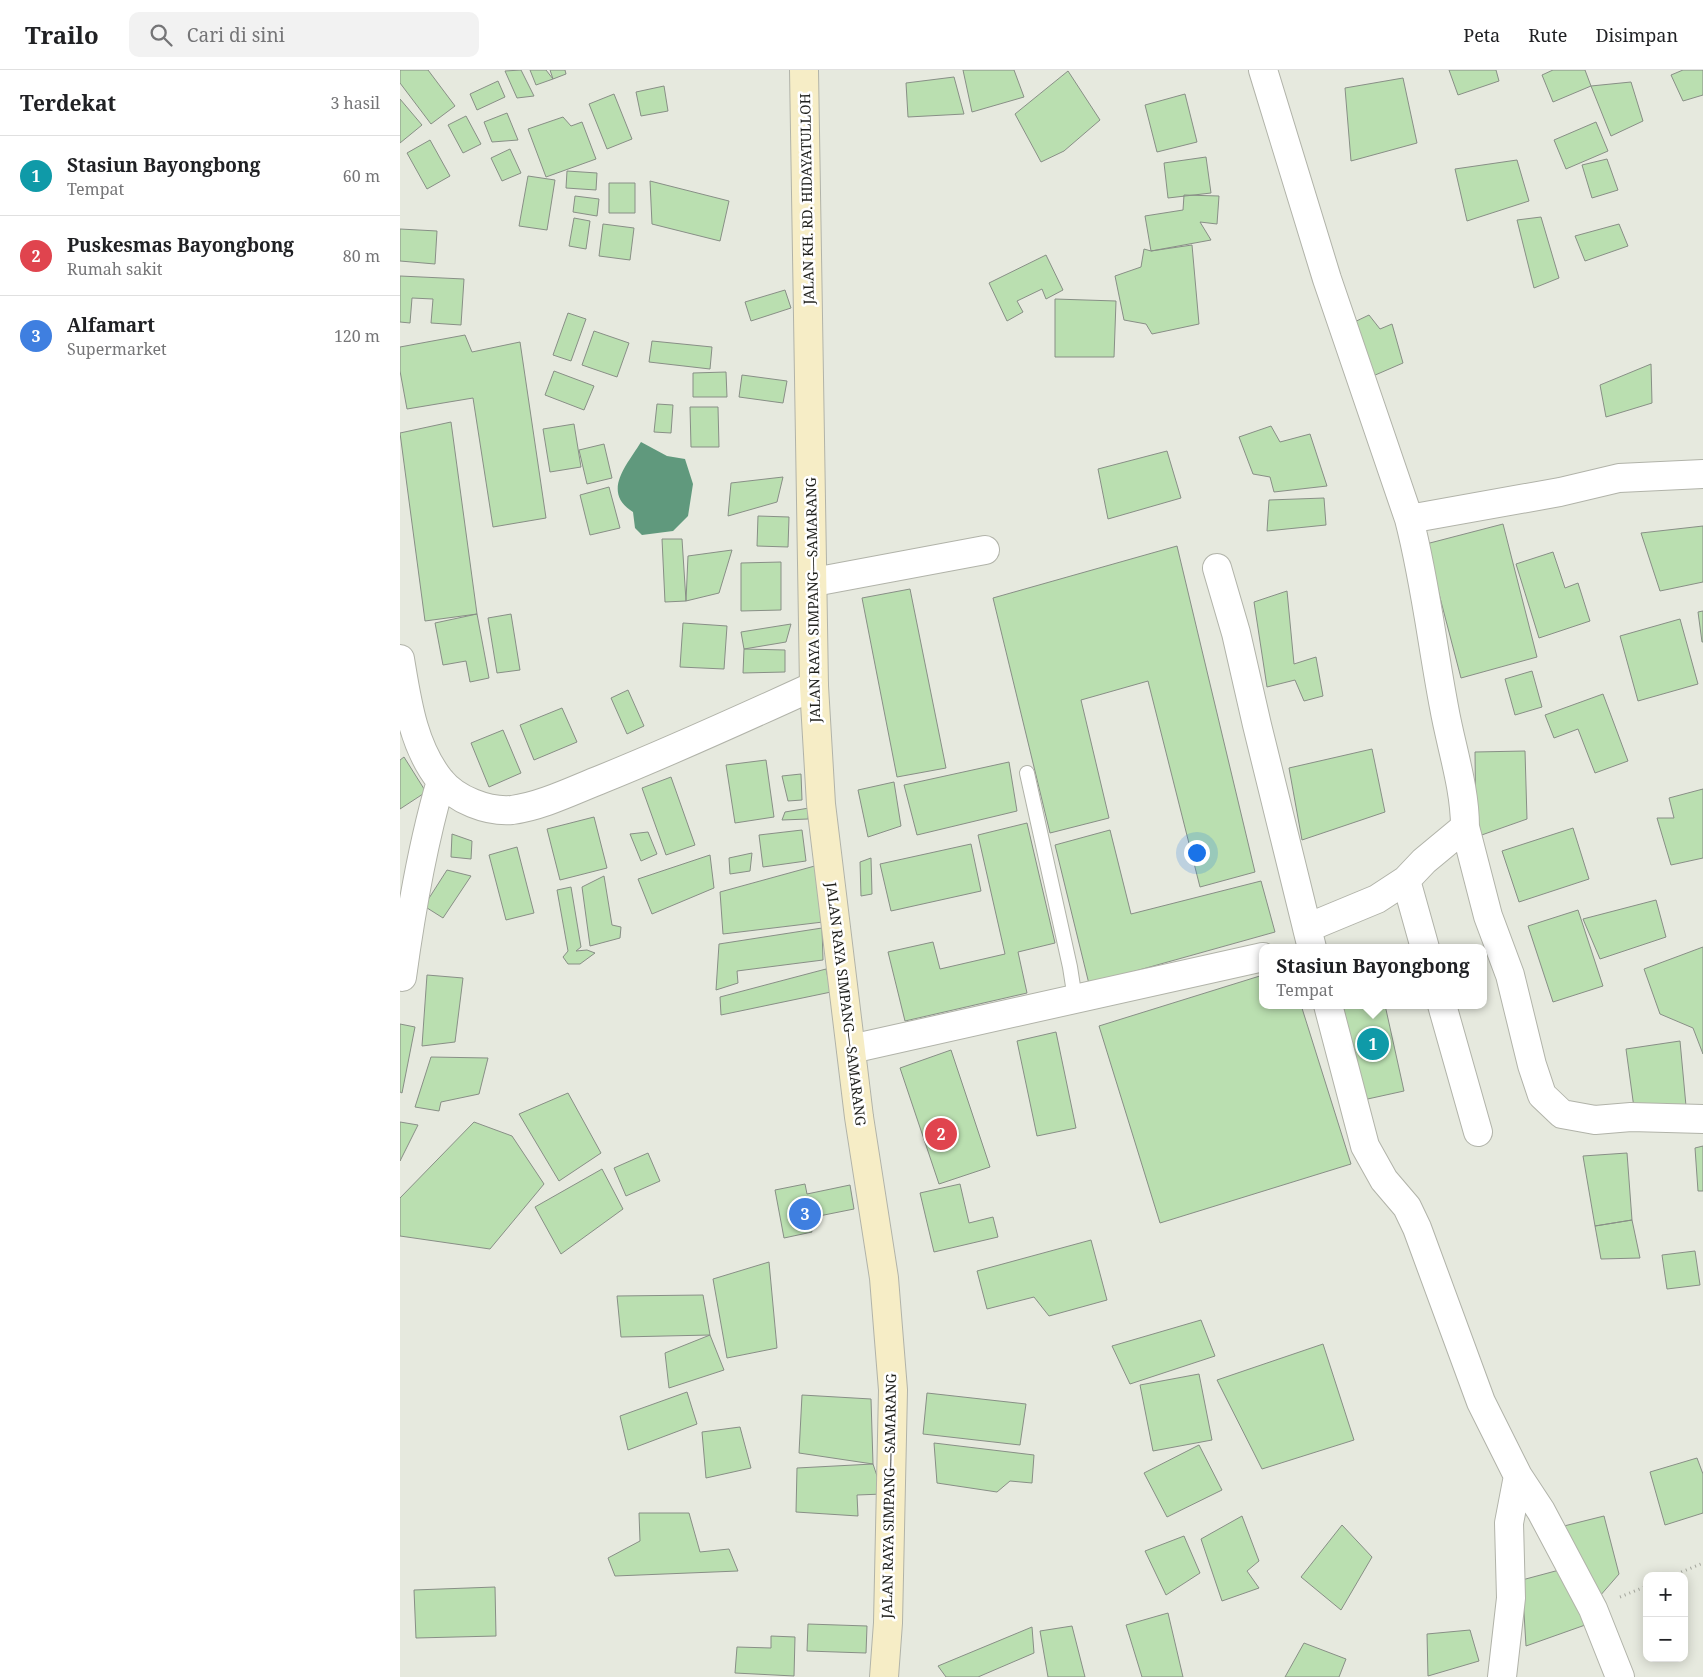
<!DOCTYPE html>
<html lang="id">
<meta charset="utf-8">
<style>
:root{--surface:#fff;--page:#f2f2f2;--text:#202124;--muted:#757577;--line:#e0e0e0;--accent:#3a738d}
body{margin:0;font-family:"Noto Serif",serif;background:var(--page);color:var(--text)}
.controls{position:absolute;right:15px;bottom:15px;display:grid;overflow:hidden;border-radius:10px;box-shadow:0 2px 12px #0003}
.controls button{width:45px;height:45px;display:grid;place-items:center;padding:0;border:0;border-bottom:1px solid var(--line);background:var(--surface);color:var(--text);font:25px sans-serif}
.you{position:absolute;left:796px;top:782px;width:18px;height:18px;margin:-12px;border:4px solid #fff;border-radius:50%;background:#1a73e8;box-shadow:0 0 0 8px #1a73e833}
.badge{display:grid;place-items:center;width:32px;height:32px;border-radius:50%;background:var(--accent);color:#fff;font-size:16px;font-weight:700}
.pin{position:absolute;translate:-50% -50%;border:2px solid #fff;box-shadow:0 1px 5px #0006}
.popup{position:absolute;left:859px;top:874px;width:228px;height:65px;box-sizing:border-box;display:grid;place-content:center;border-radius:10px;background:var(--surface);filter:drop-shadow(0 1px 4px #0005);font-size:16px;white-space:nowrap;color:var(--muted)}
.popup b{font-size:19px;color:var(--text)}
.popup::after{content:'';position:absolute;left:50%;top:100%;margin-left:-10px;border:10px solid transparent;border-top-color:var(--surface)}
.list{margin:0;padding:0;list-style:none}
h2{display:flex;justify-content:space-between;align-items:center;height:65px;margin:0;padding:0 20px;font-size:21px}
h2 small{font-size:16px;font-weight:400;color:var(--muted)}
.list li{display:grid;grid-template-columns:32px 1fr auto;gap:15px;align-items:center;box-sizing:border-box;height:80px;padding:0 20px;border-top:1px solid var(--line)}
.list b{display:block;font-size:19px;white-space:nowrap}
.list p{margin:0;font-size:16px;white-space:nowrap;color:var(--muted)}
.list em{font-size:16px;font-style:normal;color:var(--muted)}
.icon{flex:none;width:28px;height:28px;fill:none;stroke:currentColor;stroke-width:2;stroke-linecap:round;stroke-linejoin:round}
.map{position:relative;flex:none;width:1303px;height:1607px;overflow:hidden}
header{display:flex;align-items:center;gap:30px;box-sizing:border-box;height:70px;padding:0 25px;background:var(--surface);border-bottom:1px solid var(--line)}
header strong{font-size:24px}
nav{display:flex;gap:28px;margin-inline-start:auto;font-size:18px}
.search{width:350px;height:45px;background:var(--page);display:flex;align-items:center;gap:12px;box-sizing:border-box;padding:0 18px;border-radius:10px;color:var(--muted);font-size:19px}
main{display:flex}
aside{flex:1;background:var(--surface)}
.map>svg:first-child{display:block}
.water{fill:#60997d}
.building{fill:#badfb0;stroke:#888f86}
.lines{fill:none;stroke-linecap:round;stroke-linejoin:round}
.lane-casing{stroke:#b1b3a9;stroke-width:16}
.street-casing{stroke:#b1b3a9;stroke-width:30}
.secondary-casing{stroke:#b1b3a9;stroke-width:30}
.path{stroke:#a4a69d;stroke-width:3;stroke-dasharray:1 4;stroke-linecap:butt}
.lane{stroke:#fff;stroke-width:14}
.street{stroke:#fff;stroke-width:28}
.secondary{stroke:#f6edc6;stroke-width:28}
.labels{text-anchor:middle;stroke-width:5;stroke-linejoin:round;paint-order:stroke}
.street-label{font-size:14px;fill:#20211d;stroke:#fff}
</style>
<header>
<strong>Trailo</strong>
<div class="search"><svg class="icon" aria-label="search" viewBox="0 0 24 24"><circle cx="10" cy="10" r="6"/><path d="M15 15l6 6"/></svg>Cari di sini</div>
<nav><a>Peta</a><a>Rute</a><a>Disimpan</a></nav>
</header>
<main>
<aside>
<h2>Terdekat<small>3 hasil</small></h2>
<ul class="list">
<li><span class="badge" style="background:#0f9aa8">1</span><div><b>Stasiun Bayongbong</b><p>Tempat</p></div><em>60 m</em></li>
<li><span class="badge" style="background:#e0444e">2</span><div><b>Puskesmas Bayongbong</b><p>Rumah sakit</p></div><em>80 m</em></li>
<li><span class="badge" style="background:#3f7fe0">3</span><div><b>Alfamart</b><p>Supermarket</p></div><em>120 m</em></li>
</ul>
</aside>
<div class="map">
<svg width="1303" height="1607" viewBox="0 0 1303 1607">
<rect width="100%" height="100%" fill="#e6e9de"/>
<!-- water -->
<path class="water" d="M241,372L267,386L285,389L293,414L288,446L273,461L242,465L235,458L233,442C201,422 227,395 241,372Z"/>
<!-- building -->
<path class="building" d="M0,0H28L55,36L31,54L0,13Z
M121,0L134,26L117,28L105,1Z
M130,0H146L153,9L136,15Z
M150,0H165L166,4L153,9Z
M563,0H614L624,27L572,42Z
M1049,0H1096L1099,11L1058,25Z
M1153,0H1185L1191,16L1153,32L1142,5Z
M1283,0H1303V25L1283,31L1271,5Z
M668,1L700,50L664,81L641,92L615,44Z
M554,7L564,44L508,47L506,13Z
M1003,8L1017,73L951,91L945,18Z
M98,11L105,27L77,40L70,24Z
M1231,12L1243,51L1211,66L1191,16Z
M264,16L268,41L241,46L236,22Z
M214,24L232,69L207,79L189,34Z
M785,24L797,72L757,82L745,35Z
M0,29L22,55L0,73Z
M107,43L118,70L92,72L84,52Z
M66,46L81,74L63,83L48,55Z
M163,47L171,56L182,52L196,89L146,107L128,59Z
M1196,52L1208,81L1166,99L1154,70Z
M30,70L50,106L27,119L7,83Z
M110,79L121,103L102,111L91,88Z
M806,87L811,123L768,128L764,93Z
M1207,89L1218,120L1192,128L1182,95Z
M1117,90L1129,131L1067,151L1055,99Z
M167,101L197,103L196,120L166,118Z
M128,106L155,110L147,160L119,156Z
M250,111L329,131L320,171L252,154Z
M209,113H235V143H209Z
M784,125L819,126L817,154L800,152L811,170L751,181L745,146L783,140Z
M175,126L199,129L197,146L173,142Z
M1141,147L1159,208L1134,218L1117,150Z
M174,148L190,151L186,179L169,176Z
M203,154L234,158L230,190L199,186Z
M1219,154L1228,176L1185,191L1175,166Z
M0,159L37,161L35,194L0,191Z
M792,175L799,254L752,264L746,254L724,250L715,206L741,197L744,179L751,181Z
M646,185L663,220L646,229L642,219L617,231L623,242L607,251L589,213Z
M0,206L64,209L61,255L31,253L33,229L12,228L10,253L0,252Z
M385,220L391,238L351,251L345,232Z
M655,229L716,231L714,287H655Z
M168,243L186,249L171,291L153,285Z
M969,245L980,259L992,254L1003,293L966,309L946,256Z
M194,261L229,273L217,307L182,295Z
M65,265L72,282L120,272L146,448L93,457L73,328L7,339L0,301V277Z
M252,271L312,277L310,299L249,292Z
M1251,294L1252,333L1206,347L1200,315Z
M154,301L194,316L184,340L145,325Z
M326,302L327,327H293V303Z
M342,305L387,311L383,333L339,327Z
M257,334L273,335L271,363L254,362Z
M290,337H318L319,377H291Z
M51,352L77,544L25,551L0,363Z
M174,354L181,397L150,402L143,359Z
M871,356L880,372L910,364L927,416L874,422L870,407L853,404L839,367Z
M204,374L212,408L187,414L179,380Z
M767,381L781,428L708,449L698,399Z
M383,407L377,432L328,446L331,413Z
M209,417L220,458L190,465L180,425Z
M924,428L926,455L867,461L869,430Z
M358,446L389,447L388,477L357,476Z
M1103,454L1137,587L1061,608L1026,474Z
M1303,456V512L1260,521L1241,463Z
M262,469H282L286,531L265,532Z
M777,476L855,802L800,817L748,611L681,630L709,748L650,763L593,528Z
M332,480L319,523L286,531L288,486Z
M1153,482L1165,518L1178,513L1190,551L1139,568L1116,494Z
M381,492V540L341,541V493Z
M510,519L546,698L497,707L462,528Z
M887,521L894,594L916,587L923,626L904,631L895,610L867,617L854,532Z
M1303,541V572H1302L1298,542Z
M77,544L89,608L70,612L66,591L43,595L35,553Z
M111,544L120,600L97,603L88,548Z
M1280,549L1298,614L1238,631L1220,566Z
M283,553L327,556L324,599L280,597Z
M391,554L386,572L344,579L341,562Z
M344,579L385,580V602L343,603Z
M1132,601L1142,637L1115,645L1105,609Z
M228,620L244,656L227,664L211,628Z
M1203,624L1228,691L1195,703L1178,659L1154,668L1145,645Z
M162,638L177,672L134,690L120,655Z
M103,660L121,703L89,717L71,673Z
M972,679L985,742L902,770L889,698Z
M1125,681L1127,749L1076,767L1075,682Z
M4,687L26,722L0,739V690Z
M366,690L374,747L335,753L326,695Z
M609,692L617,741L517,765L504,715Z
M401,704L402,730L388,731L382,706Z
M271,707L295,775L266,785L242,718Z
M494,712L501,756L468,767L458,720Z
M1303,719V788L1271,795L1257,748H1274L1269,728Z
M409,738L408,749L382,750L385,742Z
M194,747L207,798L160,810L147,759Z
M627,753L655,873L618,882L627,923L505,951L488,882L533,872L540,899L605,884L578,765Z
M1173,758L1189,809L1119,832L1102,781Z
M402,760L406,791L363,797L359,765Z
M710,760L731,844L861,811L875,862L689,914L655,775Z
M248,762L257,784L241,791L230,764Z
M52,764L72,771L71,789L51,787Z
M571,774L581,821L491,841L480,794Z
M117,777L134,843L106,850L89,785Z
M352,783L350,801L330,804L329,788Z
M310,785L314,818L252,844L238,809Z
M471,788L472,824L461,826L460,792Z
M422,794L423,852L323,864L320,822Z
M47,800L71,806L43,848L24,836Z
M204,806L212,855L221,857L220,868L190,876L182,817Z
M171,817L181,877L176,881L187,880L195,883L180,894H168L163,887L168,881L157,820Z
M1256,830L1266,867L1200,889L1183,849Z
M1178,840L1203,916L1153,932L1128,856Z
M422,858L423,890L337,901L338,913L316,920L319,874Z
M1303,877V984L1293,958L1260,944L1244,899Z
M426,899L431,922L321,945L320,927Z
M27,905L63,908L55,972L22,976Z
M863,905V935H901L951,1094L760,1153L699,956Z
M943,935H985L1004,1021L963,1030Z
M0,954L15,957L2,1023L0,1022Z
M656,962L676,1058L637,1066L617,971Z
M1280,971L1286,1036L1234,1038L1226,979Z
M551,980L590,1097L539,1114L500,998Z
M31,987L88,988L79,1024L41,1032L39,1041L15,1037Z
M168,1023L201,1083L159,1111L119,1044Z
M0,1052L18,1055L0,1091Z
M74,1052L112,1066L144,1114L90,1179L0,1166V1128Z
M1303,1076V1121H1298L1295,1078Z
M248,1083L260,1111L226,1126L214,1098Z
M1227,1083L1232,1150L1195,1156L1183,1086Z
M202,1099L223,1139L161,1184L135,1137Z
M405,1114L407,1124L450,1115L454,1139L409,1148L412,1162L384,1168L375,1120Z
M560,1114L569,1153L593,1147L598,1167L534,1182L520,1123Z
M1232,1150L1240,1188L1201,1189L1195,1156Z
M691,1170L707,1230L649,1246L634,1227L587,1239L577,1201Z
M1295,1181L1300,1215L1267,1219L1262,1185Z
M369,1192L377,1278L327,1288L313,1209Z
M303,1225L310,1265L221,1267L217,1226Z
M801,1250L815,1286L730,1314L712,1276Z
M310,1265L324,1300L269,1318L265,1283Z
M923,1274L954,1370L862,1399L817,1310Z
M799,1304L812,1370L753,1381L740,1315Z
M287,1322L297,1354L228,1380L220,1346Z
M527,1323L626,1334L620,1375L523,1364Z
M402,1325L471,1329L473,1394L399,1383Z
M340,1357L351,1398L306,1408L302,1362Z
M534,1373L634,1385L632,1413L610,1411L597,1422L537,1413Z
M799,1375L822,1420L767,1447L744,1403Z
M1297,1388L1303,1404V1443L1265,1455L1250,1402Z
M473,1394L483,1424L457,1425L458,1446L396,1442L397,1398Z
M239,1443H289L300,1482L329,1479L338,1501L215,1506L208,1488L240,1471Z
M842,1446L859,1491L847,1501L859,1518L822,1531L801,1469Z
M1204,1446L1219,1504L1199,1527L1164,1456Z
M942,1455L972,1487L941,1540L901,1507Z
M784,1466L800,1503L766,1525L745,1481Z
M1163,1499L1188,1554L1126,1576L1122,1510Z
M95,1517L96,1566L16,1568L14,1520Z
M768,1543L783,1607H742L726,1555Z
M408,1554L467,1556L466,1583L407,1581Z
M672,1556L685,1607H648L640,1561Z
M632,1557L634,1583L578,1607H546L538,1596Z
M1070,1560L1079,1591L1028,1606L1027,1564Z
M371,1566L395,1567L394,1606L335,1603L337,1577L371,1578Z
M904,1573L946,1589L939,1607H885Z"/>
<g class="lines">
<!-- lane casing -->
<g class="lane-casing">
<path id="lane" d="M627,703L670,897L675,929"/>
</g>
<!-- street casing -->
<g class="street-casing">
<path id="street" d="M863,0L927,209L1009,449C1025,510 1032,574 1044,637C1051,677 1065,717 1065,757L1024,791L1006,810L977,829L907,858L912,878
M1009,449L1160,422L1219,408L1303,404
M817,498L836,563L857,655L907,858
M414,512L585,480
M0,589C7,631 13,676 40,710C56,730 88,742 112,740C142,736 174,720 202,709C274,680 344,648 414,616
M1065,757L1088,846L1110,905L1132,995L1142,1025L1162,1044L1195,1050L1231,1047L1303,1049
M1006,810L1025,878
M2,907C11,841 22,776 41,711
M928,935L965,1076L984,1110L1007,1137L1017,1158L1081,1332L1118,1406L1141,1441L1193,1539L1220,1607
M1042,935L1078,1062
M451,979L863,887
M1102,1607L1111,1528L1109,1453L1118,1406"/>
</g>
<!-- secondary casing -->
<g class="secondary-casing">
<path id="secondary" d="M404,0L414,616L421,734L459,1047L484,1208L493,1320L488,1553L484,1607"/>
</g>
<!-- path -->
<path class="path" d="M1272,1506L1303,1493
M1220,1527L1247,1516"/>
<!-- lane -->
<use href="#lane" class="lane"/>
<!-- street -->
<use href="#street" class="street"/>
<!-- secondary -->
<use href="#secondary" class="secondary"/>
</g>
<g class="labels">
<!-- street labels -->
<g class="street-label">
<text transform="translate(407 129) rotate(-91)" y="5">JALAN KH. RD. HIDAYATULLOH</text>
<text transform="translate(413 530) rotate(-91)" y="5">JALAN RAYA SIMPANG—SAMARANG</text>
<text transform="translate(446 934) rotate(83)" y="5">JALAN RAYA SIMPANG—SAMARANG</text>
<text transform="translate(489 1426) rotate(-89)" y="5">JALAN RAYA SIMPANG—SAMARANG</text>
</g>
</g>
</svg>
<div class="controls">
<button>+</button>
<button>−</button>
</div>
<div class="you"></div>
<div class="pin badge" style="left:973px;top:974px;background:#0f9aa8">1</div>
<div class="popup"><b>Stasiun Bayongbong</b>Tempat</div>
<div class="pin badge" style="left:541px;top:1064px;background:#e0444e">2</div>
<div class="pin badge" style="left:405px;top:1144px;background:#3f7fe0">3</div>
</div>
</main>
